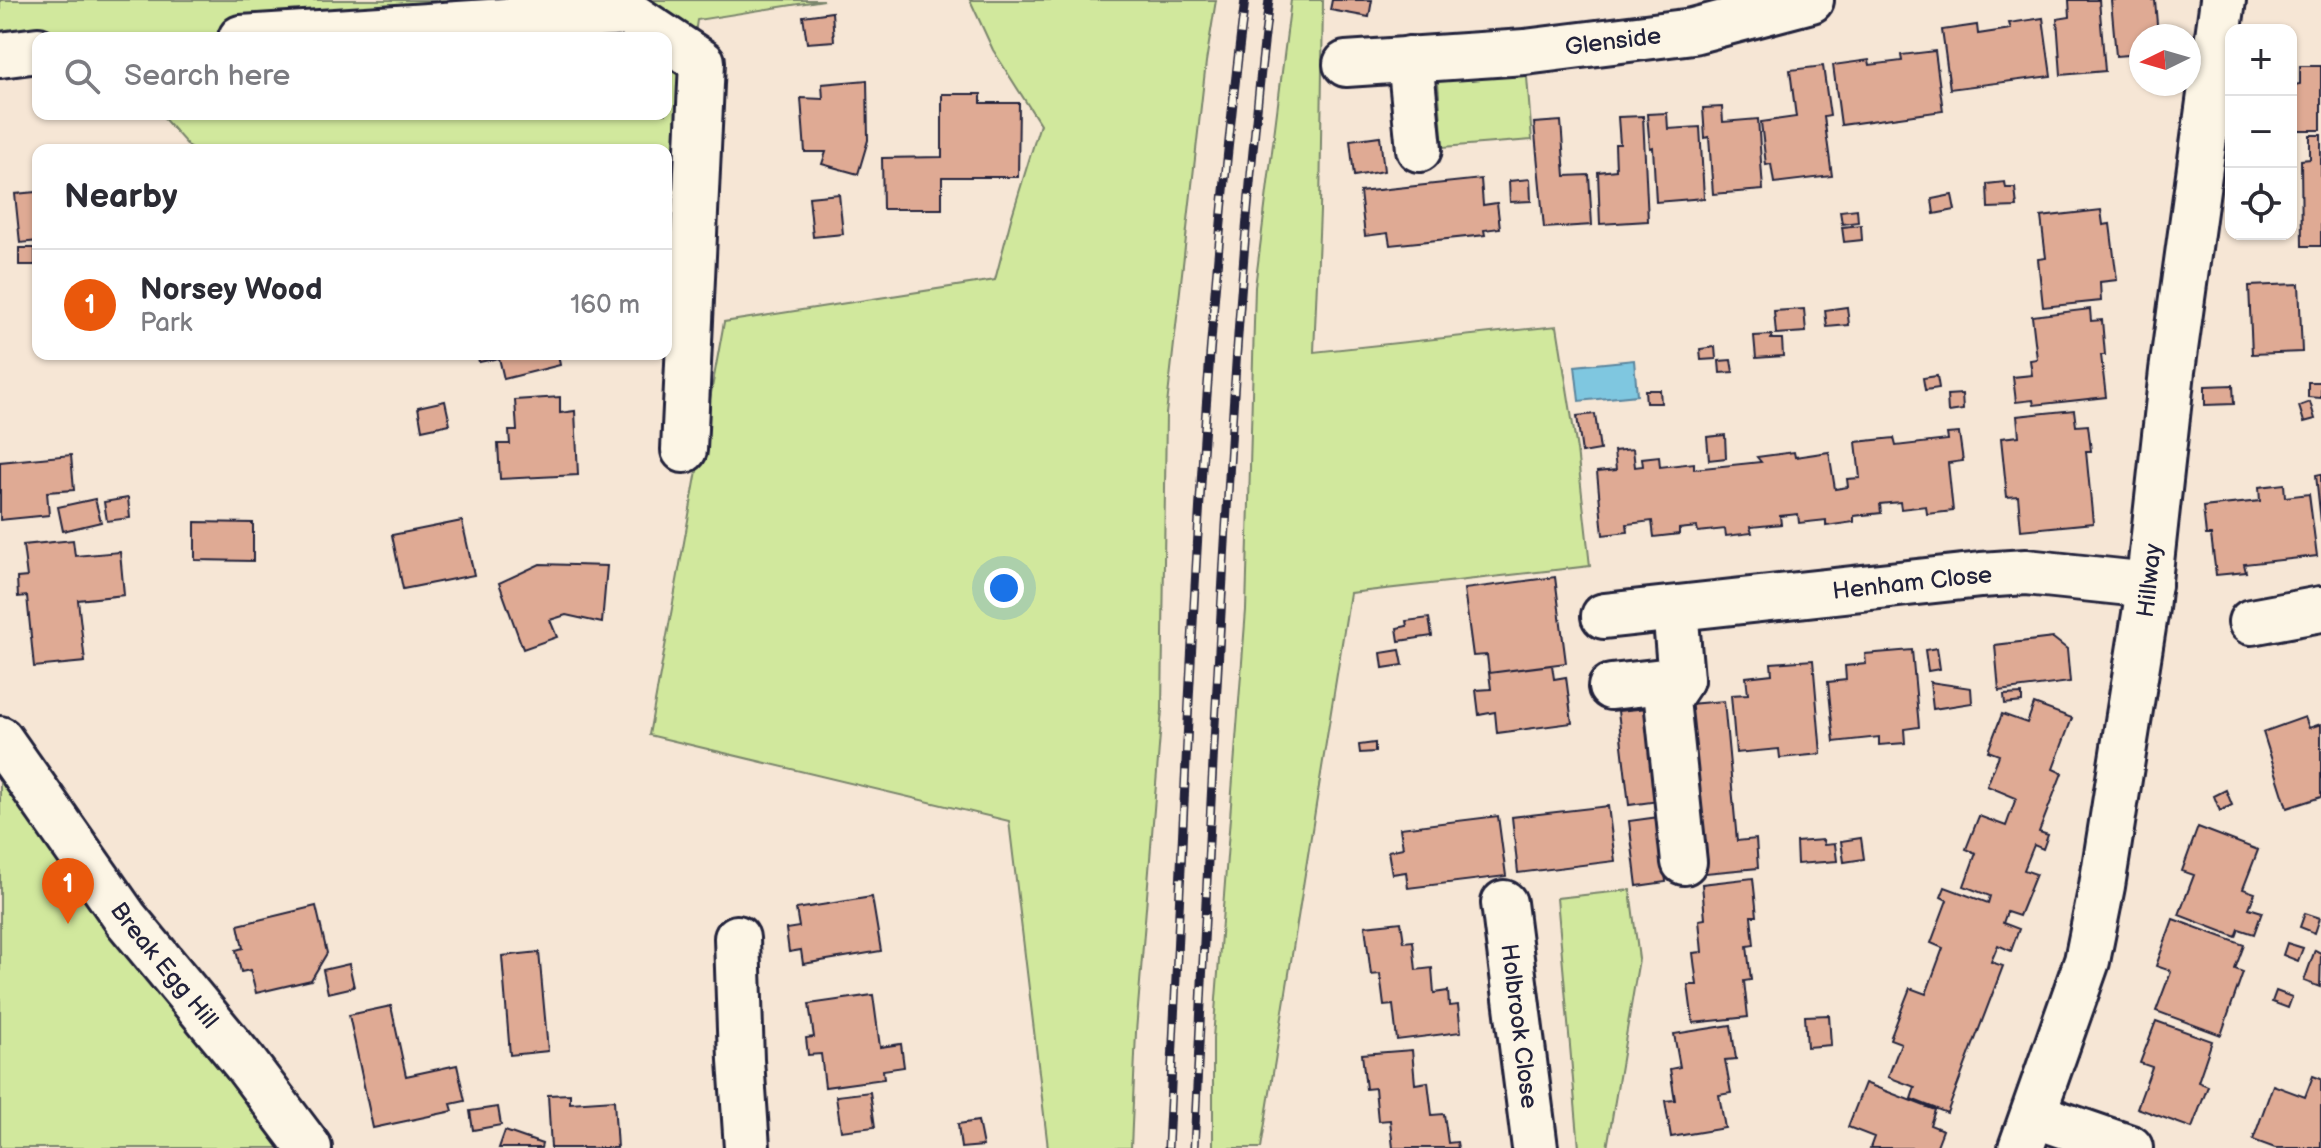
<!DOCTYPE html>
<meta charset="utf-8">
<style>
:root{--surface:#fff;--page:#f7f7f7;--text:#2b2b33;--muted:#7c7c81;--line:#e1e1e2;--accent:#ea580c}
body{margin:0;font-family:"Balsamiq Sans",sans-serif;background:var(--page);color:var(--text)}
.controls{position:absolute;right:24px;top:24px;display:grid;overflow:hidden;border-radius:16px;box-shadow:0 2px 6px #0004}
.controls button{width:72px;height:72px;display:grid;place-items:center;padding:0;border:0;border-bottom:2px solid var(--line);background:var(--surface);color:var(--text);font:40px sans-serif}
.compass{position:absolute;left:2129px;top:24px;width:72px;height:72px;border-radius:50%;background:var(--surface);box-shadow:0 2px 6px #0004;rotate:265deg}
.you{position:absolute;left:1004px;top:588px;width:28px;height:28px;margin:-20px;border:6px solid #fff;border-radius:50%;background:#1a73e8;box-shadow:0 0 0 12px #1a73e833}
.badge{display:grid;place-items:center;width:52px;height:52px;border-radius:50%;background:var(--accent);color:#fff;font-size:26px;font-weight:700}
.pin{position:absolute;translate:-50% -66px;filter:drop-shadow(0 2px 4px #0008)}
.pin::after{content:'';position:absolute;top:42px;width:28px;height:24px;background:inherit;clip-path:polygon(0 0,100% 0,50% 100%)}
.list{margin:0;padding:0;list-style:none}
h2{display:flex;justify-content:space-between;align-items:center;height:104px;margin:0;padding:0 32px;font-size:34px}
h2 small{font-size:26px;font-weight:400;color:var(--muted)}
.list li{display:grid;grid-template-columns:52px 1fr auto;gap:24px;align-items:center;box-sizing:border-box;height:112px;padding:0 32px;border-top:2px solid var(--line)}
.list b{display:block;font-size:30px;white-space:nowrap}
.list p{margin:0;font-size:26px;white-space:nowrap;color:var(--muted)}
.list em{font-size:26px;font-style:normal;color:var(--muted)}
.icon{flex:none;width:44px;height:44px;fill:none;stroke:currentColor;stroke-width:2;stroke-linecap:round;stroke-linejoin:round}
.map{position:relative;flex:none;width:2321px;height:1148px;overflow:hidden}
.search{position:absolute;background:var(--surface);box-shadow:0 2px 6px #0004;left:32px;top:32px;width:640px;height:88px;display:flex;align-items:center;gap:20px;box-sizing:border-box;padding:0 28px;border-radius:16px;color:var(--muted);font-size:30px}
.panel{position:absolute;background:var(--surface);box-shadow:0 2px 6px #0004;left:32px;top:144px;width:640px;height:216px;border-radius:16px}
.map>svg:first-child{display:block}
.green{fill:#d1e89d;stroke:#7a856c;stroke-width:2}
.water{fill:#7fc7e0;stroke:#5a859e;stroke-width:2}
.building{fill:#dfaa94;stroke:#22223b;stroke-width:2}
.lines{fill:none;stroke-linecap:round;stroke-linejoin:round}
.minor-casing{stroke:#22223b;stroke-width:50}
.minor{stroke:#fcf5e5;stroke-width:44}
.rail-casing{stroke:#22223b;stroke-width:9}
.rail{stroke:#fcf5e5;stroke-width:6;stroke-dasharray:18;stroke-linecap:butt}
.labels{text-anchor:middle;stroke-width:6;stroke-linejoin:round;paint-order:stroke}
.street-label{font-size:24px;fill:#22223b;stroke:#fcf5e5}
</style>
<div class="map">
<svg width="2321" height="1148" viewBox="0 0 2321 1148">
<rect width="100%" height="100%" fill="#f6e6d5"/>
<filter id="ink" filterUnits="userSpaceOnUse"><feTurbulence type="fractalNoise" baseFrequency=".0125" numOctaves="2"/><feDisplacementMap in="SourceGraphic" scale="16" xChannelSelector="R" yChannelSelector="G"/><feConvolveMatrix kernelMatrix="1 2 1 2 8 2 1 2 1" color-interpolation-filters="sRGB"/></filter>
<g filter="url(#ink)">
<!-- green -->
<path class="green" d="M0,0H824L697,20L666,230V150H192L160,114H666V38H38L0,55Z
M970,0H1216L1206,62L1166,414L1162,710L1136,1032L1131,1148H1048L1009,821L649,735L724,322L995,280L1011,219L1040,124L993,50Z
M1291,0H1323L1320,211L1314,352L1557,326L1577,450L1590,566L1350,593L1261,1148H1213V1038L1246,610L1255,287Z
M1525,52L1532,140L1443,147L1436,57Z
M0,742L300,1148H0Z
M1630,890L1639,959L1607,1148H1579L1557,898Z"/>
<!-- water -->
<path class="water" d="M1634,360L1637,395L1579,401L1575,366Z"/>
<!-- building -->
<path class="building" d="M1332,0H1372L1369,17L1330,10Z
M2069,0H2099L2105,71L2061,75L2057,19L2070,17Z
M2111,0H2155L2158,36H2141V54L2116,56Z
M832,12L834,41L807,43L803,16Z
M2043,18L2051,76L1950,89L1942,30L1977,25L1978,34L2011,29L2009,23Z
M1935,51L1943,111L1841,125L1833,65L1869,60L1870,65L1902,61L1901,55Z
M1823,66L1830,116L1824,117L1832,176L1774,183L1771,164L1766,165L1761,122L1796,117L1790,70Z
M2300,66H2321V130H2294V85L2300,84Z
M867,80L868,140L858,174L822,164L826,152H805L801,98L823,99L822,84Z
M942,94H981V103H1019L1018,177H942V209H883L882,158L942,157Z
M1722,107L1723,122L1758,119L1763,190L1713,194L1709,137L1705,138L1703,108Z
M1667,113L1668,129L1700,127L1704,198L1656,202L1653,147L1650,148L1647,114Z
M1643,116L1648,221L1600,224L1598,172L1616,170L1615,144H1620L1618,117Z
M1561,121L1565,176L1589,175L1592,225L1544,228L1534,123Z
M2310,135H2321V246H2302L2301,160L2310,159Z
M1380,136L1384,171L1354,176L1350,140Z
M1481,179L1483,205L1497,203L1500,228L1484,230L1485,235L1390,245L1388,233L1365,236L1360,192Z
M1530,179L1531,201L1510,202L1509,181Z
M2005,182L2006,188H2015L2017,207L1988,208L1987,184Z
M36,192L38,241L20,243L15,194Z
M839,194L843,234L813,237L809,197Z
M1952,195L1955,210L1934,214L1932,199Z
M1857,209L1858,222L1842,224L1840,211Z
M2101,210L2103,225L2110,224L2117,280L2100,282L2101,301L2043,307L2038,259L2046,258L2041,217Z
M1861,225L1862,240L1844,242L1842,227Z
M19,248H35V265H19Z
M2299,284L2302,352L2252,354L2249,286Z
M1847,307L1849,325L1827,327L1825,310Z
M1804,309L1806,332L1776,334L1774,311Z
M2090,309L2091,321L2102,320L2105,355H2101L2106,397L2034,405L2033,400L2016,402L2013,377L2032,375L2030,360L2037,359L2032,316Z
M1772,335L1771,339H1782L1783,356L1756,358L1754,336Z
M1715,347L1716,359L1701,360L1700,349Z
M477,354H558L560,365L504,379L499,358L479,362Z
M1731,360L1733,372L1720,373L1719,361Z
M1937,376L1939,388L1925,390L1923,378Z
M2308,382H2321V398L2308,397Z
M2233,385L2234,404L2205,405V386Z
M1645,390H1660L1661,403H1646Z
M1962,394L1963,410L1948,412L1947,395Z
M560,397V413L575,411L578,475L500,479L498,444H510L509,431H517L515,400Z
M445,401L450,424L422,430L418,407Z
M2310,402L2315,419L2304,422L2299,406Z
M2074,410L2076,426L2088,425L2091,451H2086L2093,523L2021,530L2018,496L2007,497L2001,438L2019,436L2017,416Z
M1595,414L1600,450L1582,453L1577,416Z
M1959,433L1963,461L1948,463L1953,511L1927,514L1926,506L1901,509L1900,502L1880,504L1881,513L1854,516V522L1826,526V520L1799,523L1798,514L1780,516L1781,524L1750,527L1752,533L1726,536L1725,529L1698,532L1697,527L1679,529V534L1654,537L1652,521L1627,524L1628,532L1603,535L1597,472L1616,470L1614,451L1633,449L1635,467L1643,466L1642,458L1659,456L1660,467L1694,463V469L1761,462L1757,457L1794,452L1795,457L1829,452L1835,489L1848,487L1847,479L1860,478L1856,442L1894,438L1896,446L1948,440L1947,434Z
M1725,435L1726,458L1709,460L1707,437Z
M71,455L74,490L47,492L49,515L0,520V462Z
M2321,474V522L2316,475Z
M2284,484L2285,497L2309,494L2317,556L2244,564L2246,572L2216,575L2211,535H2206L2203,507L2260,501L2259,487Z
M128,498L130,518L107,521L104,502Z
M95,499L101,522L63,531L58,507Z
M462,521L474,575L403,589L392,535Z
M195,522L253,523V561L195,560Z
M73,540L75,556L120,552L124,595L78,600L85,662L34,667L27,596L18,597L17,578L27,577L23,545Z
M540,564L607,566L602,623L566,615L550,620L557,637L523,649L499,583Z
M1555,577L1566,663L1489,673L1487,655L1473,656L1464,589Z
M1429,618L1432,636L1399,641L1397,628L1407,626L1406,621Z
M2053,638L2067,649L2070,682L1999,691L1995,645Z
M1937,648L1940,669L1928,671L1925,650Z
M1400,650L1403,665L1383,668L1381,653Z
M1912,650L1919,727L1904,729L1905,743L1879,745V737L1834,742L1828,682L1846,680L1845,666L1866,664L1865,654Z
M1813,660L1821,754L1780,758L1779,749L1736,753L1731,695L1748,694L1746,677L1772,674L1771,663Z
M1552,665L1554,679L1566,677L1572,723L1497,733L1495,712L1479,715L1476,690L1491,689L1489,673Z
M1930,682L1971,688L1972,703L1933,709Z
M2022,694V702L2005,704L2004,695Z
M1724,701L1737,841L1756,839L1758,868L1706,873L1689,704Z
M2034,704L2072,718L2053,769L2062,773L2039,832L2048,835L2043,849L2034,845L2024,870L2036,874L2019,916L2007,912L2003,923L2019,929L2011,951L1998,945L1991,962L2003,966L1947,1113L1911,1099L1915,1087L1888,1077L1901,1043L1890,1039L1910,988L1926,994L1943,948L1931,943L1947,900L1941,897L1945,887L1988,903L1990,896L1964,886L1976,853L1966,849L1979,816L2006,826L2016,798L1987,786L1999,755L1988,751L2002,714L2027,723Z
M1648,708L1659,801L1629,805L1618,711Z
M2305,717L2309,728L2321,724V797L2287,808L2263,732Z
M1375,743V752L1360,753L1359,745Z
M2226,790L2232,805L2220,811L2214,796Z
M1608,806L1615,861L1518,873L1512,817Z
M1498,816L1506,876L1408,888L1406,872L1392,874L1388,851L1403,848L1400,828Z
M1659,817L1666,882L1637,886L1629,821Z
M2198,827L2258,850L2243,889L2255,893L2249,908L2262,912L2254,934L2239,929L2236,937L2179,915L2194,875L2182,871Z
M1861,838L1864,859L1844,862L1841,841Z
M1823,840L1824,845L1835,844L1837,861L1797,864L1796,842Z
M1753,878L1757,916H1751L1754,945L1747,946L1751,980L1744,981L1748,1017L1693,1023L1688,985H1697L1693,953L1702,952L1699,920L1705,919L1702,884Z
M872,897L881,951L803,964L801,950L789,952L786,929L799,927L796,909Z
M316,906L327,953L311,980L256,993L250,970L241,972L236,950L243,948L238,925Z
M2305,913L2320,918L2315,933L2300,927Z
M2173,919L2244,945L2235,969L2243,972L2221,1035L2156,1011L2171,971L2156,966Z
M1401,922L1404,942L1413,941L1416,970L1432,968L1434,993L1448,991L1449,1006L1458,1005L1461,1032L1397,1040L1393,1005L1384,1006L1380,974L1371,975L1365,926Z
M2287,943L2303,948L2298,961L2283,955Z
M2315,950L2321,953L2320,987L2304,981Z
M539,952L548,1051L510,1055L502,956Z
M349,964L354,987L328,993L323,970Z
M2276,991L2292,997L2288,1008L2272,1002Z
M873,995L880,1047L901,1044L904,1067L883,1070L884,1079L825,1087L821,1054L808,1055L806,1038L814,1037L809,1004Z
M391,1006L406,1076L457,1065L465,1101L451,1104L453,1111L373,1128L349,1015Z
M1829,1015L1831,1045L1807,1047L1805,1016Z
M2156,1021L2212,1041L2198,1082L2208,1086L2192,1128L2137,1108L2152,1067L2140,1063Z
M1731,1025L1736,1059L1725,1060L1731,1093L1719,1095L1725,1128L1671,1137L1665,1101L1675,1100L1670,1069L1680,1067L1674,1034Z
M1412,1050L1415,1084L1428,1082L1432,1115L1444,1114L1448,1143L1457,1142L1458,1148H1393L1390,1120L1378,1121L1375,1088L1366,1089L1362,1054Z
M2313,1076L2321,1079V1148H2275L2253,1140L2273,1085L2305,1097Z
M1865,1083L1935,1110L1930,1125L1943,1130L1936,1148H1870L1874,1137L1848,1127Z
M870,1092L875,1127L841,1131L836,1096Z
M570,1094V1103L614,1100L617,1148H551L548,1095Z
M498,1107L501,1125L473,1130L470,1111Z
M978,1121L983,1146L961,1148L958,1124Z
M505,1131L542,1144L541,1148H499Z"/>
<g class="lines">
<!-- minor casing -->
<g class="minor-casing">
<g id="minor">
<path d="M241,38L628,13L702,62L684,450"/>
<path d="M0,55L38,50"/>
<path d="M1410,59L1419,149"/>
<path id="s1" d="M1346,64L1525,52L1693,31L1811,0"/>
<path d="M1675,609L1681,679"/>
<path id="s2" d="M1604,616L1981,575L2026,572L2149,585"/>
<path d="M2251,622L2321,609"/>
<path d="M1611,687L1681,679L1667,700L1684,862"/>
<path id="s3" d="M0,739L126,919L245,1063L309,1148"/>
<path id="s4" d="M1504,903L1535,1148"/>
<path d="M737,938L741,1060L747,1148"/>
<path d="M2034,1115L2130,1148"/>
<path id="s5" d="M2021,1148L2087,961L2102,886L2146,608L2172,371L2223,0"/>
</g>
</g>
<!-- minor -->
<use href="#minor" class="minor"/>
<!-- rail casing -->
<g class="rail-casing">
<path id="rail" d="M1168,1148C1187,765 1197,381 1245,0
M1194,1148C1205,924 1215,700 1229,477C1238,317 1250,159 1269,0"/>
</g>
<!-- rail -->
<use href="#rail" class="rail"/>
</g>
</g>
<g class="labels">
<!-- street labels -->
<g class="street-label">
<text dy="8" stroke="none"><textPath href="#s1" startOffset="268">Glenside</textPath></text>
<text dy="8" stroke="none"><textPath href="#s5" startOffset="584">Hillway</textPath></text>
<text dy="8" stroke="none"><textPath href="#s2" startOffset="310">Henham Close</textPath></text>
<text dy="8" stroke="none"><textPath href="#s3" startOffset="280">Break Egg Hill</textPath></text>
<text dy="8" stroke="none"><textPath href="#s4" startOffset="124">Holbrook Close</textPath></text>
</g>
</g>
</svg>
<div class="controls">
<button>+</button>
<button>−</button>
<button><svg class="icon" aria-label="locate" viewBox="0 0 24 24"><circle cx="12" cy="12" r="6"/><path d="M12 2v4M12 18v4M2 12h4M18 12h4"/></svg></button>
</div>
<svg class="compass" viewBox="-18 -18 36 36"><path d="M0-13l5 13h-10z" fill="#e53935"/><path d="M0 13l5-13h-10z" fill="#7c7c81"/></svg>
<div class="you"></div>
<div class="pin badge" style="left:68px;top:924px">1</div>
<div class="search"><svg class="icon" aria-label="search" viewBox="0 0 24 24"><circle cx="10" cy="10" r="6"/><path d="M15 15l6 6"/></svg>Search here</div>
<section class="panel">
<h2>Nearby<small></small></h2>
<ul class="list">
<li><span class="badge">1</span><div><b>Norsey Wood</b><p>Park</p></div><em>160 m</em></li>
</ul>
</section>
</div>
